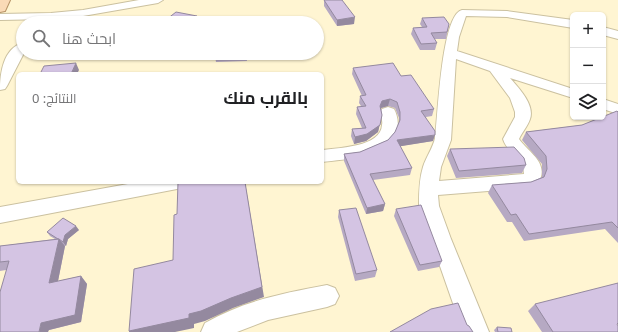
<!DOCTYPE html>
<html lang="ar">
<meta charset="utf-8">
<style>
:root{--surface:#fff;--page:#f6f6f6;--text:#202124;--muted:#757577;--line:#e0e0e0}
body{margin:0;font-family:"Noto Sans",Cairo,sans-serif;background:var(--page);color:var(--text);direction:rtl}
.controls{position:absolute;right:12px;top:12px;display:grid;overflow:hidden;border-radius:6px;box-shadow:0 1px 3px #0004}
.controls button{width:36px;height:36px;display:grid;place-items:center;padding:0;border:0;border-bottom:1px solid var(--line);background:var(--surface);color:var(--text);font:20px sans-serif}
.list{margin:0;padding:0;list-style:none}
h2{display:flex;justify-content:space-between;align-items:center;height:52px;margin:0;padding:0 16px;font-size:17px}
h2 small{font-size:13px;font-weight:400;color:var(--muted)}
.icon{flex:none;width:22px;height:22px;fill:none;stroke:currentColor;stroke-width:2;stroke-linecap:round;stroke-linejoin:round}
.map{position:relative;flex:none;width:618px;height:332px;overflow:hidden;direction:ltr}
.search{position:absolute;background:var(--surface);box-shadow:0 1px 3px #0004;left:16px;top:16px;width:308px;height:44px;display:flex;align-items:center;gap:10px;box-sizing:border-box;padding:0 14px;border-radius:22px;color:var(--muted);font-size:15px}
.panel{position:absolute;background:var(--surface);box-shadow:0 1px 3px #0004;left:16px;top:72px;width:308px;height:112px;border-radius:6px;direction:rtl}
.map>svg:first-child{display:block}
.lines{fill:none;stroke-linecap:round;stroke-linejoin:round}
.minor-casing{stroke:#cbc1a0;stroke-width:2}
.primary-casing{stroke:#b69266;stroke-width:2}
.minor{fill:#fff;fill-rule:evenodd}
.primary{fill:#fadab6;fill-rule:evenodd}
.wall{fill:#b6a9c3}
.shaded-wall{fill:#94899f}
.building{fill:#d4c4e3;stroke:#94899f}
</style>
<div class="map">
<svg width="618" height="332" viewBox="0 0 618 332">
<rect width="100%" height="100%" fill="#fff5d2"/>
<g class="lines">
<!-- minor casing -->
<g class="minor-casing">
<path id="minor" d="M139,0H163L158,3L83,16L51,19L0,20V14L51,13L83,10Z
M462,10L507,11L573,20V28L507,17L466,16L459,37L457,51L573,89V98L510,78C519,88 535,105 530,119C528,126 522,132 519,139C530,154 550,163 538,184L526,188L438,195L439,206L451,239L489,332H463L419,206C419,193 419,180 423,167C426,157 433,148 435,138C438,118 441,15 462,10ZM456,59L490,71L510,98L515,112V117L503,139C507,153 524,159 524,174L439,181L441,167L451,140Z
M603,27L618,31V39L603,35Z
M23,43L24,53L7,86L5,89L0,90C0,74 3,48 23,43Z
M603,99L618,104V114L603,109Z
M388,107L394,109C397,114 399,123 397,129C389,158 346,159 322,162V150C338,148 381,147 382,125C383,121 381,116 380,112L382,109Z
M139,182H186L184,187L177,189L0,223V207Z
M327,285L335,288L339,296L335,304L327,307L268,320L237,332H201L205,323C243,301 284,293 327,285Z"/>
</g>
<!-- primary casing -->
<g class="primary-casing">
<path id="primary" d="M0,0H10L5,11L0,12Z"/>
</g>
<!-- minor -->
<use href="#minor" class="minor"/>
<!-- primary -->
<use href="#primary" class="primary"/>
</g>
<!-- wall -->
<path class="wall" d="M324,0L354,24L337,26L324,6Z
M422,18L449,24L446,39H434L437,43L435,50H420L411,34L413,28L422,27L420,24Z
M246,53L247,61L216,62L215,56Z
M353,68L401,76L434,109L432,116L426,117L433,141L400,146L412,168L410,175L373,180L385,204L383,211L366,214L344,161V154L360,152L388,140L395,132L399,124V118L395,108L388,106L381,108L382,115L378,132L366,141L354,144L351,136L352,129L362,128L356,114L357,107L361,106L359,103L360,96H362L352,74Z
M618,112V243L605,229L524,241L512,222H507L488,193L492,185L531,182L542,177V164L522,140L526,132L582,125Z
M450,149L526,165L522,173L456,178L447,156Z
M396,209L442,261L439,267L418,271L394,216Z
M339,210L377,270L375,277L355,281L338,217Z
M79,230L68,239L66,246L64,245L65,246L58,281L81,276L87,284L81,322L49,330L6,270L0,271V246L55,239L50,236L47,232Z
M535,304L618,332H542L528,311Z
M497,327L512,332H495L494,330Z"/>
<!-- shaded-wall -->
<path class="shaded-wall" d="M197,16L198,22L197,23H188Z
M355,17L354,24L337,26V20Z
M76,63L79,70L77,74H71Z
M390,99L388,106L381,108L379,112L380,106L382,101Z
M382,115L378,132L366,141L354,144L355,137Z
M435,135L433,141L396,147L397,140Z
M245,182L264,297L233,308L205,321L194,324V328L175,332H129V331L189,314Z
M385,204L383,211L366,214L367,208Z
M76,226L79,230L68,239L66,246L63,242L65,235Z
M59,239L65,246L56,291L49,283Z
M81,276L87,284L81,322L49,330L48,332H39L41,323Z"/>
<!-- building -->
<path class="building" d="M324,0H342L355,17L337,20Z
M176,12L197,16L188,23H162Z
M444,17L449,24L447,32L431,33L437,43L421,44L413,28L427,27L422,18Z
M215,53H246V54L215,56Z
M76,63L71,74H40L44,66Z
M393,63L401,76L411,75L434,109L421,111L435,131V135L397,140L412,168L370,174L385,204L367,208L344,154L360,152L388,140L395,132L400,120V112L397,102L390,99L382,101L380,106L382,115L380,125L367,134L355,137L352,129L366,128L357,107L366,106L360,96L366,95L353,68Z
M617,111L618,112V228L612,222L529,234L516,214L511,215L492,185L531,182L544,177L547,169L546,156L526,132L582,125Z
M514,147L524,158L526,165L459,171L450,149Z
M178,182H245L262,287L231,298L201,311L189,314V318L129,331L134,269L173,260L174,215L177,214Z
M421,205L442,261L420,265L396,209Z
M356,208L377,270L356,274L339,210Z
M63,218L76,226L65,235L63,242L59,239H58L47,232Z
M59,239L49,283L81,276L75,315L41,323L39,332H0V292L9,261L0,262V246Z
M618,283V323L617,324L618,326V332H553L535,304Z
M458,303L467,325L469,326L473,332H390L431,309Z
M497,327L511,328L512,332H498Z"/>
</svg>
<div class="controls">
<button>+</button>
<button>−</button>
<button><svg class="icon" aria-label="layers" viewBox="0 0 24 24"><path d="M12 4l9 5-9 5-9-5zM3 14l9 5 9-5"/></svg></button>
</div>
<div class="search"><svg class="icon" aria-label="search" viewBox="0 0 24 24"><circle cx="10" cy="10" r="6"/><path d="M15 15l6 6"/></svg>ابحث هنا</div>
<section class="panel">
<h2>بالقرب منك<small>النتائج: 0</small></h2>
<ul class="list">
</ul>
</section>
</div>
